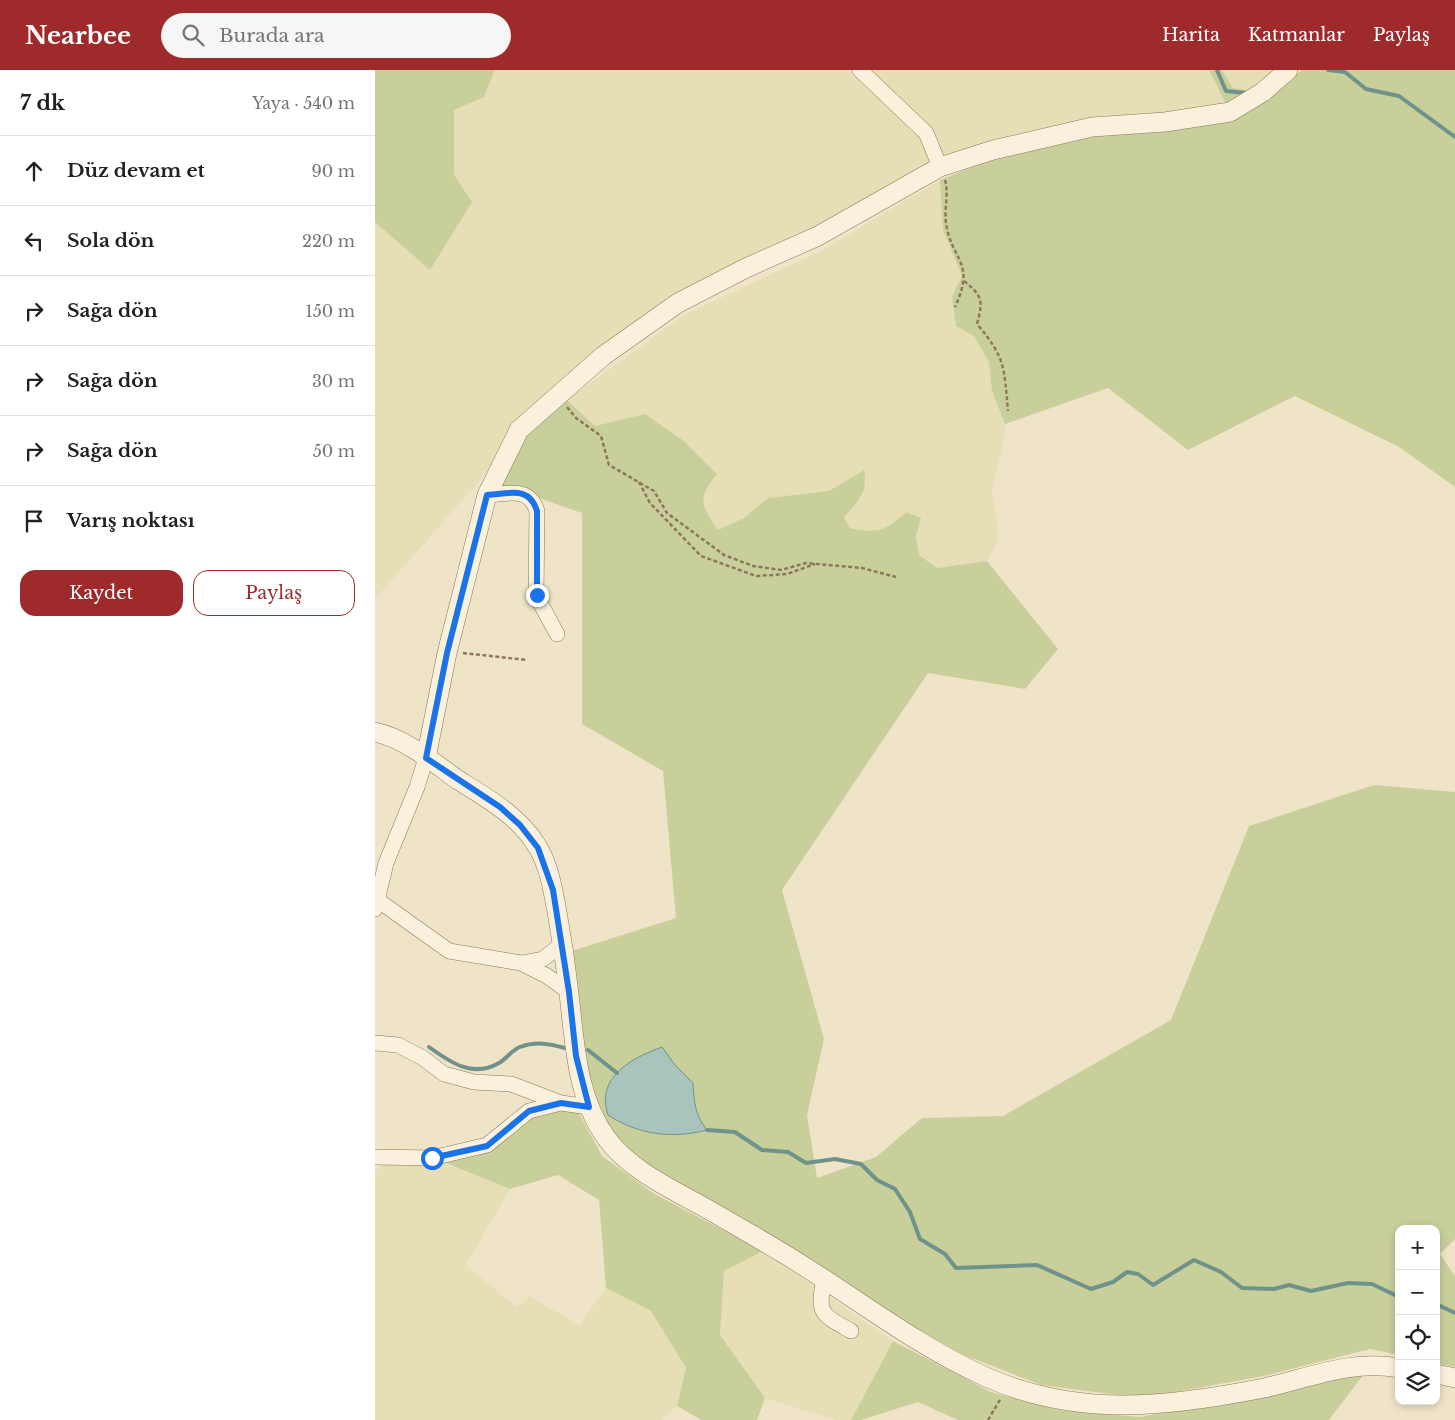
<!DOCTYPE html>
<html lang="tr">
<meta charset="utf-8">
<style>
:root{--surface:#fff;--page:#f6f6f6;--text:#202124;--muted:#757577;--line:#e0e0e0;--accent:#9e2a2b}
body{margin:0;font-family:"Libre Baskerville",serif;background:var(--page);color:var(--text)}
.controls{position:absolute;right:15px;bottom:15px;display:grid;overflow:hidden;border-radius:10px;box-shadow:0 2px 8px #0003}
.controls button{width:45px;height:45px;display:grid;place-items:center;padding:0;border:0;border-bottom:1px solid var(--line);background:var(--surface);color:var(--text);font:25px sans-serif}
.stop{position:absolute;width:15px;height:15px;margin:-11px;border:4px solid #1a73e8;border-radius:50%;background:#fff}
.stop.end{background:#1a73e8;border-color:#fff;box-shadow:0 1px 5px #0008}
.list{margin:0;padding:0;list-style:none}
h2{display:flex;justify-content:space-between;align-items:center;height:65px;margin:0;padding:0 20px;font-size:21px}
h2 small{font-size:16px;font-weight:400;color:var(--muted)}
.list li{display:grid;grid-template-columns:32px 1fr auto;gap:15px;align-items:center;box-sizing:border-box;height:70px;padding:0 20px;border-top:1px solid var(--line)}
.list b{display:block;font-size:19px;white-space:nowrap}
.list em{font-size:16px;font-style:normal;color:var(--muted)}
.actions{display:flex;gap:10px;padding:15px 20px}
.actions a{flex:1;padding:11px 0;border:1px solid var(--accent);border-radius:15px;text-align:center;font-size:18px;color:var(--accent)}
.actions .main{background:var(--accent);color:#fff}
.icon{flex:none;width:28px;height:28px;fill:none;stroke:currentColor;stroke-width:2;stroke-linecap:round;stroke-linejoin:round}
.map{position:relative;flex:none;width:1080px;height:1350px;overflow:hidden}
header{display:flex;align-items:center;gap:30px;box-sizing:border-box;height:70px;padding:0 25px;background:var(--accent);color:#fff}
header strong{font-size:24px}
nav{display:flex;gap:28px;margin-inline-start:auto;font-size:18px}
.search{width:350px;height:45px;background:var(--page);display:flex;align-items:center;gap:12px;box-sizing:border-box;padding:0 18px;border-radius:28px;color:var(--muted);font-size:19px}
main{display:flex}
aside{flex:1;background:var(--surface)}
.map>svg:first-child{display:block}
.farmland{fill:#e6deb5}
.green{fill:#c9cf9b}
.water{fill:#a9c4bc;stroke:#6f938a}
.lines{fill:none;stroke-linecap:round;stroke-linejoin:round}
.stream{stroke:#6f938a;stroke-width:4}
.minor-casing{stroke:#8d765c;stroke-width:16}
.tertiary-casing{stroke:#8d765c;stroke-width:20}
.path{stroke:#8d765c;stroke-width:2.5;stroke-dasharray:4 2.5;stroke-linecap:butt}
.minor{stroke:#faf1dc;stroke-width:15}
.tertiary{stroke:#faf1dc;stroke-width:19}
.route{stroke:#1a73e8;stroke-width:6}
</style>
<header>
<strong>Nearbee</strong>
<div class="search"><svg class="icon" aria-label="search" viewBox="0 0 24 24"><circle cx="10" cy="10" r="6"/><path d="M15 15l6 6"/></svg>Burada ara</div>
<nav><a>Harita</a><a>Katmanlar</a><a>Paylaş</a></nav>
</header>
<main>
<aside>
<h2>7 dk<small>Yaya · 540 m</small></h2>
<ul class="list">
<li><svg class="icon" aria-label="ahead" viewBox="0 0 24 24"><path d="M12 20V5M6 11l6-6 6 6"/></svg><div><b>Düz devam et</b></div><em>90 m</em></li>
<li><svg class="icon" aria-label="left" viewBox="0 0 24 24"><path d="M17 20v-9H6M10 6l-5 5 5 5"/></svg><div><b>Sola dön</b></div><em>220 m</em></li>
<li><svg class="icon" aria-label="right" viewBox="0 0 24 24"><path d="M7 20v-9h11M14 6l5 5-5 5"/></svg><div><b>Sağa dön</b></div><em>150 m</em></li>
<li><svg class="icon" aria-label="right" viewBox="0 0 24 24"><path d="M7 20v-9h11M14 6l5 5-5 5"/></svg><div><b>Sağa dön</b></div><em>30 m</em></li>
<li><svg class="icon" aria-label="right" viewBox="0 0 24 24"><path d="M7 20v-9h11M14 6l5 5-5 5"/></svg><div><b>Sağa dön</b></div><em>50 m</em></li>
<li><svg class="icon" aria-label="arrive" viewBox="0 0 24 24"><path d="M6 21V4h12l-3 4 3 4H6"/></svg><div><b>Varış noktası</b></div></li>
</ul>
<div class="actions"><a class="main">Kaydet</a><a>Paylaş</a></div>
</aside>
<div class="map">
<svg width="1080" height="1350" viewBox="0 0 1080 1350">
<rect width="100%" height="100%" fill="#f0e4c8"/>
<!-- farmland -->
<path class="farmland" d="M120,0H834L855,42L618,80L301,230L138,361L106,409L0,529V152L5,155L97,132L78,105L79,39L109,27Z
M847,0H913L888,22L858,18Z
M565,110L568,160L587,206L577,227L614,292L617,321L630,354L627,380L617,419L624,469L612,491L562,498L544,485L541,466L545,448L531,442L515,456L496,462L475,458L469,447L486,428L491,413L488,400L454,421L393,428L369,448L343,460L329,440L330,418L270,344L220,356L192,330L309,245L448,180Z
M11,1086L57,1088L135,1119L91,1195L142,1238L154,1226L204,1255L231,1218L276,1241L311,1298L302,1336L287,1350H0V1103Z
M388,1181L518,1271L476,1350H461L390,1328L345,1265L349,1201Z"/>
<!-- green -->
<path class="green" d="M0,0H120L109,27L79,40V105L97,132L55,200L0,152Z
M834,0H847L858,18L888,22L855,42Z
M927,0H1080V417L1024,377L920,326L813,380L733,318L630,354L617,321L614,292L599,266L581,256L577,227L587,206L568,160L565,110L622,87L895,28Z
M192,330L220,356L270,344L309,371L342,404C322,428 326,436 343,460L369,448L393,428L454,421L489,400C493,423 484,430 469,447L475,458C503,464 510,461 531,442L546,448L541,466L544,485L562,498L612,491L683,579L650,619L553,603L407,820L449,969L432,1045L442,1108L501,1087L547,1048L628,1046L796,950L874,756L999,715L1080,722V1169L1065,1184L1080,1206V1297L1061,1293V1159H1024V1285L995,1279L889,1306L767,1328L666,1315L589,1285L526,1250L253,1082L230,1056L212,1022L197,881L301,848L288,701L207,654V443L120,413L147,361Z
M183,1040L204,1043L227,1086L278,1123L388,1181L349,1201L345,1265L390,1328L382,1350H326L302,1336L311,1298L276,1241L231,1218L224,1130L183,1105L135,1119L66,1091L156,1045Z
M518,1271L616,1322L684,1340L766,1347L958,1306L989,1304L954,1350H583L543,1332L486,1350H476Z"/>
<!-- water -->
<path class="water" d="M287,977L300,995L318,1013C319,1032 320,1045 332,1060C297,1069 264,1065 233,1045C220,1007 257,988 287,977Z"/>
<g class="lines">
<!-- stream -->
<path class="stream" d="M842,0L851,21L871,23
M953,0L970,2L991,19L1024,26L1080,67
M54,977C76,993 98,1008 124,993C131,989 137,980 145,977C161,971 175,974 190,978
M213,980L242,1003
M332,1060L360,1062L387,1080L413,1082L431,1093L460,1089L486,1094L502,1110L520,1119L535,1142L545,1169L570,1184L581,1198L662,1195L716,1219L738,1212L752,1202L763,1204L778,1215L819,1190L846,1202L867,1218L899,1219L914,1215L936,1221L973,1213L997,1214L1024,1227
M1061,1234L1080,1243"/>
<!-- minor casing -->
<g class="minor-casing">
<path id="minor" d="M485,0L551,63L565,97
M112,425C133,424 154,416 162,441L161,525L182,564
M4,831L74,881L146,893L172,906L194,922
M0,839L11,793L42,717L51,688
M147,893L168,889L187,874
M0,973L23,975L48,988L69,1004L99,1012L136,1014L186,1033L214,1037
M0,1087L57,1088L112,1075L154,1041L186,1033
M449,1209C442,1244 446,1244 476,1261"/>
</g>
<!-- tertiary casing -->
<g class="tertiary-casing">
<path id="tertiary" d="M0,662C31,669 58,692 83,710C112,728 144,746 162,776C174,795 178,820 182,842C187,869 191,896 194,924C200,973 201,1027 232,1069C254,1099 294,1118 327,1136C355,1152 383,1168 411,1185C477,1225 540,1275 611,1307C703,1348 793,1337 889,1318C934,1308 977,1289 1024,1298
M51,688L72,583L112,425L144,360L228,286L303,233L371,198L443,166L565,97L618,80L717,57L790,52L855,42L888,22L913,0
M1061,1304L1080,1308"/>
</g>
<!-- path -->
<path class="path" d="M570,110C574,123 569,139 571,153C577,192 601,191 580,237
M589,211C608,226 608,231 602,254C631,288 629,298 633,341
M192,337L201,348L226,366L234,395L279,421L292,443L349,485L378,496L406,500L431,493L487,498L521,507
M264,412L275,433L326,486L381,506L412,504L440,494
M88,583L152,590
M613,1350L626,1328"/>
<!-- minor -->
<use href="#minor" class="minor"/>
<!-- tertiary -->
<use href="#tertiary" class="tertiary"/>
</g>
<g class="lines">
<!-- route -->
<path class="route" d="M57,1088L112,1076L154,1041L186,1033L214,1037L201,986L194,922L178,820L163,778L145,755L125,737L51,688L72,583L112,425C134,424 154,415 162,441V525"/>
</g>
</svg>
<div class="controls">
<button>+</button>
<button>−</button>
<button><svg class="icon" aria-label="locate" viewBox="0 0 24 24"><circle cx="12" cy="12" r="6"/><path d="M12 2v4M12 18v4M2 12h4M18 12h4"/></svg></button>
<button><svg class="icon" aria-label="layers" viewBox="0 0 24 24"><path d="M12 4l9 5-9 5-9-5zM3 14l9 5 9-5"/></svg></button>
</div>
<div class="stop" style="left:57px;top:1088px"></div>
<div class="stop end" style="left:162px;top:525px"></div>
</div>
</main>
